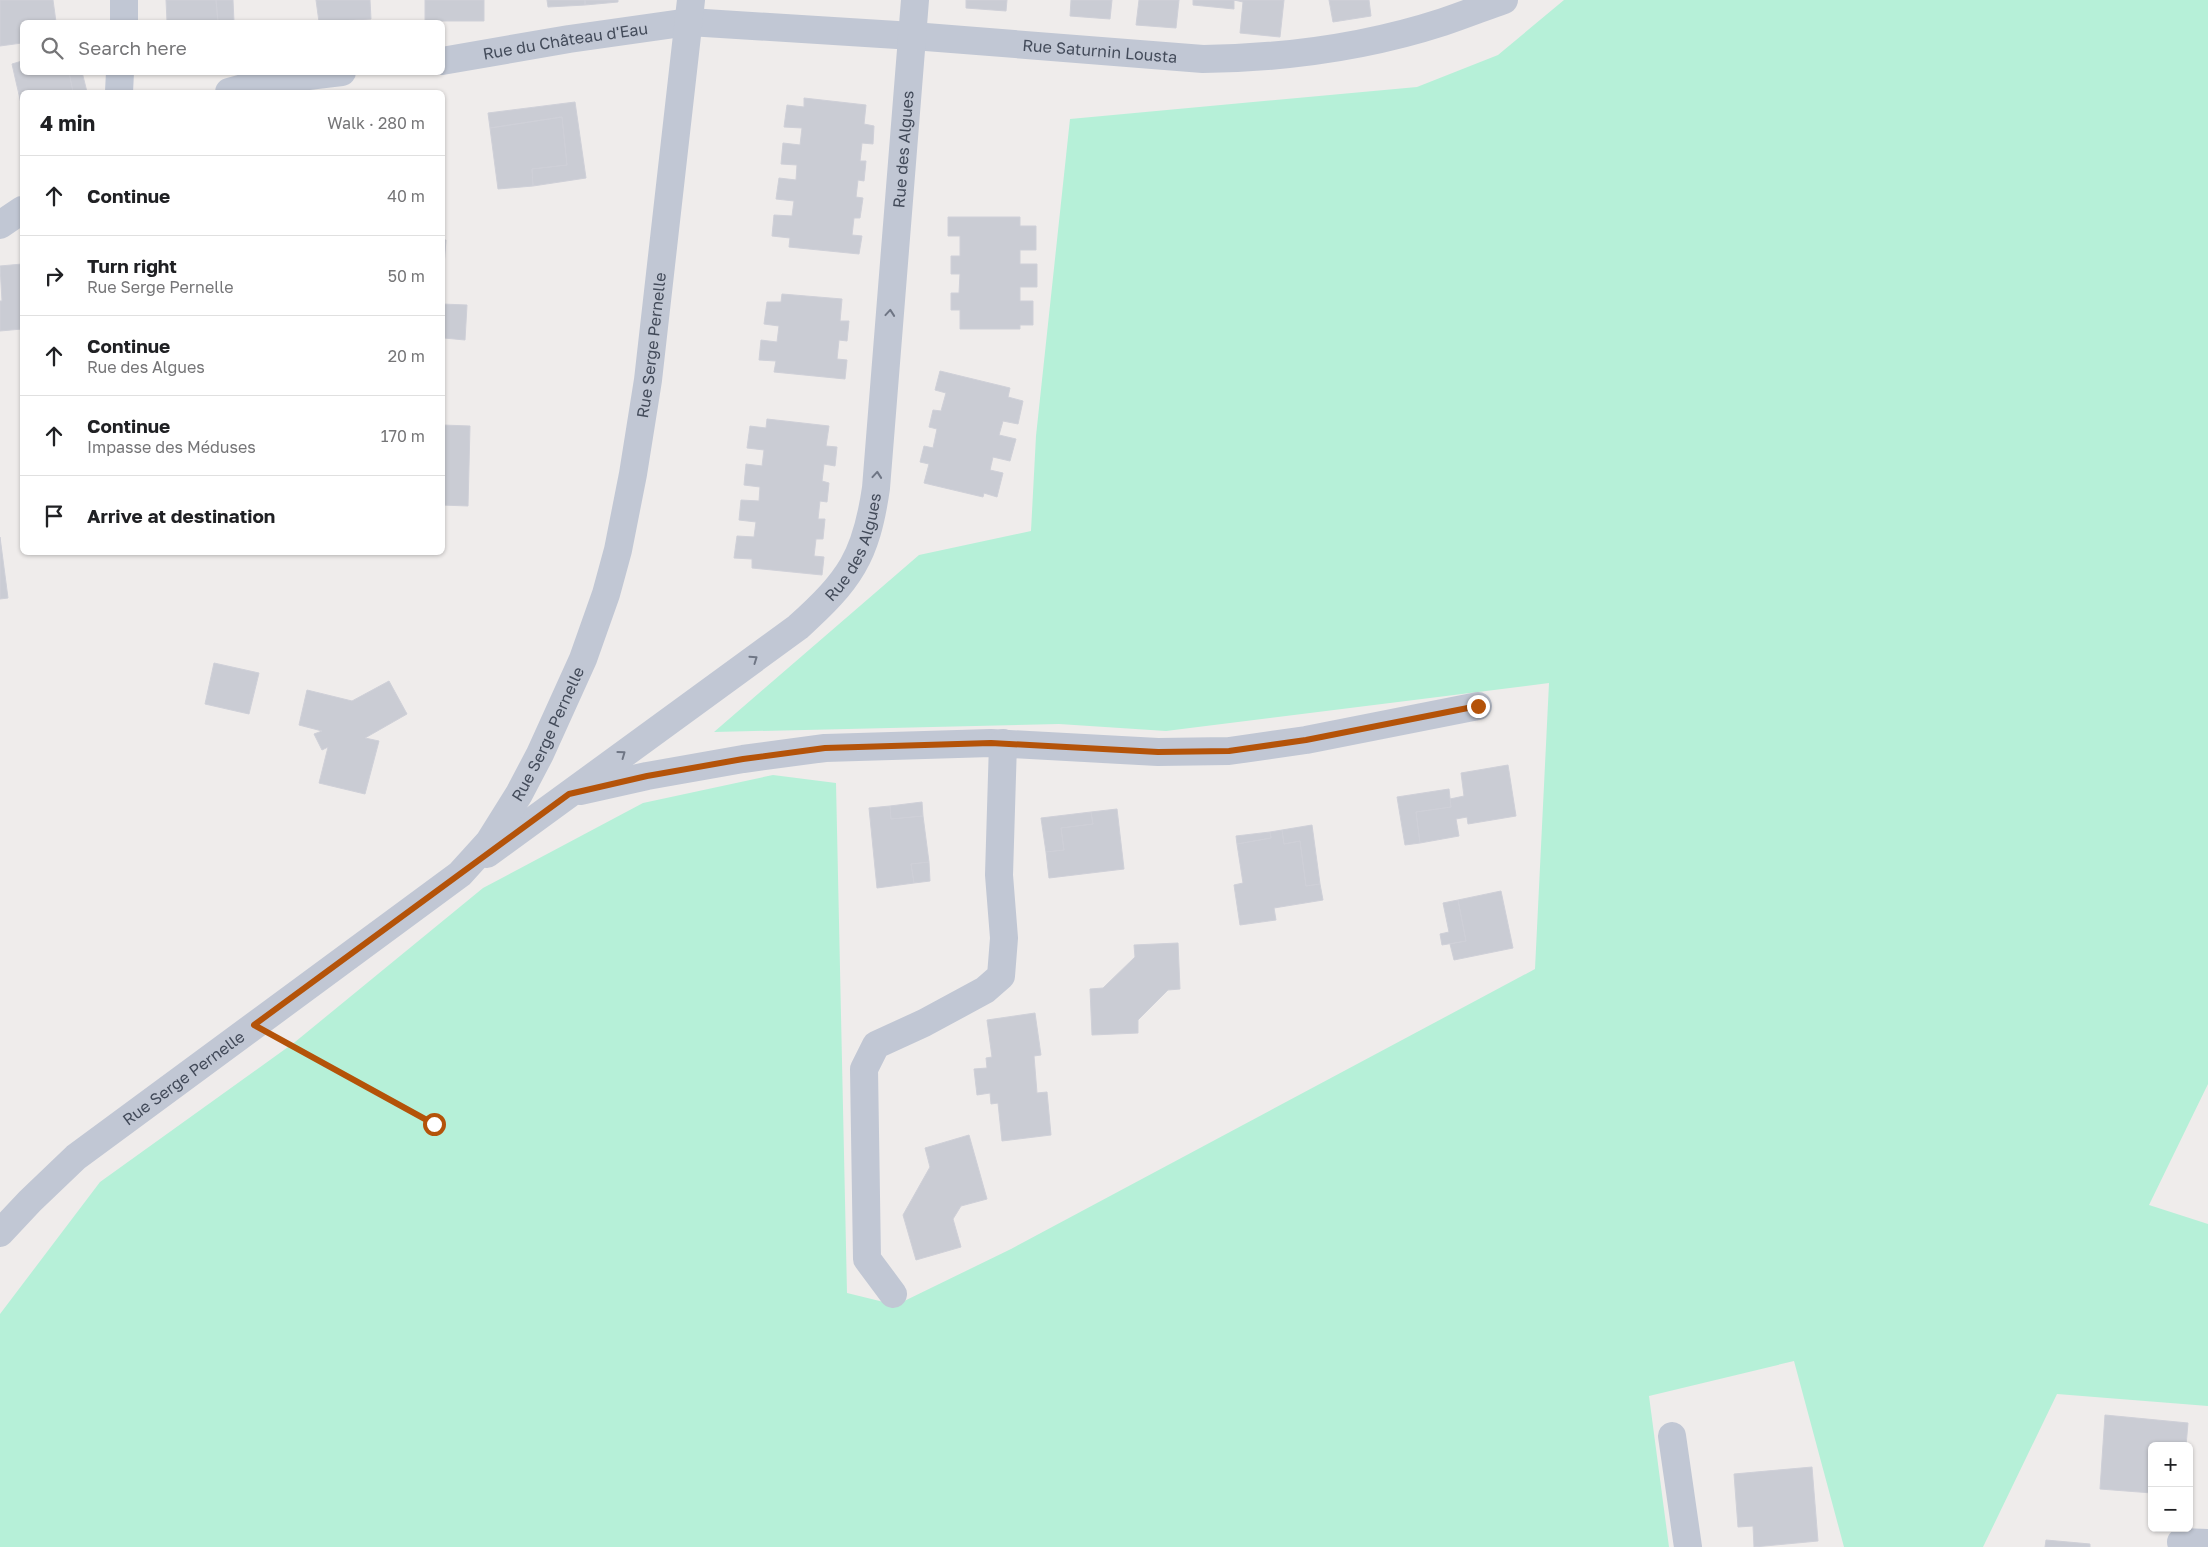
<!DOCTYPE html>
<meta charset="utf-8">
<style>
:root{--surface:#fff;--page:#f2f2f2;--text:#202124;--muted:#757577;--line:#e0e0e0}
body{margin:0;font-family:"Golos Text",sans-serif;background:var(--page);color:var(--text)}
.controls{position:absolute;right:15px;bottom:15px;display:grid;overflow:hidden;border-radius:8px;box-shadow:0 1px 4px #0004}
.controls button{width:45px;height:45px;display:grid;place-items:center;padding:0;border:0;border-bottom:1px solid var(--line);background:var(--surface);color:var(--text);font:25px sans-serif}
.stop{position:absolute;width:15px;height:15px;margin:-11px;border:4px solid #b45309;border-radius:50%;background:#fff}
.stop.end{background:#b45309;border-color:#fff;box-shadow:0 1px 5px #0008}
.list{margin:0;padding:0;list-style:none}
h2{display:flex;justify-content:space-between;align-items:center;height:65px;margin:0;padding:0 20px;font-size:21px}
h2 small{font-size:16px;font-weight:400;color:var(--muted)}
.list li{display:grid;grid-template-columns:32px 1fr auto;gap:15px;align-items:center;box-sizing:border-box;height:80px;padding:0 20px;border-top:1px solid var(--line)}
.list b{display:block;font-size:19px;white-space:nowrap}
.list p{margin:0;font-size:16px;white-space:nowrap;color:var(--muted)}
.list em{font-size:16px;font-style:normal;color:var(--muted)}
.icon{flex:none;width:28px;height:28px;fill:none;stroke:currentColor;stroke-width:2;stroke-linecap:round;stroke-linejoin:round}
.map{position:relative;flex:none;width:2208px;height:1547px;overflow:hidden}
.search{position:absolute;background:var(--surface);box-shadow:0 1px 4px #0004;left:20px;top:20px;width:425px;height:55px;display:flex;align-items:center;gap:12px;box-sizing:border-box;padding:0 18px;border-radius:8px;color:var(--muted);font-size:19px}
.panel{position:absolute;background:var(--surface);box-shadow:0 1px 4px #0004;left:20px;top:90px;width:425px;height:465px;border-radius:8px}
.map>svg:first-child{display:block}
.green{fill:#b6f0d8}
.building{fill:#caccd4;stroke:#cfd0d8}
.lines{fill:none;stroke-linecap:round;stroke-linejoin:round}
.path{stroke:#6dcfb2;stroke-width:3;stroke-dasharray:4 2.5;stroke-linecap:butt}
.street{stroke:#c1c7d4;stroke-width:28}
.oneway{stroke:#6f7685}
.route{stroke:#b45309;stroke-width:6}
.labels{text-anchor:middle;stroke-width:4.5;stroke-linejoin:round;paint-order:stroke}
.street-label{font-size:16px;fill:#434b5a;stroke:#fff}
</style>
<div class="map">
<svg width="2208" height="1547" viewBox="0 0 2208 1547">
<rect width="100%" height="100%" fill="#efeceb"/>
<!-- green -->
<path class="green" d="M1564,0H2208V1084L2149,1205L2208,1224V1406L2057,1394L1983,1547H1844L1794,1361L1649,1396L1669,1547H0V1314L100,1182L295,1042L483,888L643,803L773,775L836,783L847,1293L896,1305L1011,1249L1535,969L1549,683L1166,731L1059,724L714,732L919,555L1031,531L1036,436L1070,119L1417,87L1498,55Z"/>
<!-- building -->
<path class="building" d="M0,0H53L56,22H22V43L0,46Z
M166,0H216L218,22H167Z
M216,0H233L234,22H218Z
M316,0H370L371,19L319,22Z
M425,0H484V21H425Z
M547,0H585V5L548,7Z
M585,0H618V2L585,5Z
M966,0H1007L1006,11L966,8Z
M1071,0H1112L1110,19L1070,16Z
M1139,0H1179L1176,28L1136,25Z
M1193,0H1284L1280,37L1240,33L1243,2L1234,0V9L1193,5Z
M1329,0H1369L1371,16L1333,22Z
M22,61V72H69L73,92H22V108L12,64Z
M69,72H82L87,92H73Z
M804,98L866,105L864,124L874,126L873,144L862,143L860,161H866L864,181L858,180L856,197L863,198L860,218H854L852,235L862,236L859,254L789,247L790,238L772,236L774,215L792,216L794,201L776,199L779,178L796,180L797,165L781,164L783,143L800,145L802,128L784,127L787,105L804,107Z
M575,102L586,178L533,186L532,169L567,165L562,117L490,128L488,113Z
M562,117L567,165L532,169L533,186L498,189L490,128Z
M948,217H1020V226H1036V250H1020V264H1037V287H1020V301H1033V325H1020V329H960V310H951V293H959L960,274H951V256H960V236H948Z
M442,240H446L443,279H442Z
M22,264V329L0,331V301H2L0,266Z
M782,294L842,299L840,321H849L847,341L839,340L837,359L847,360L845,379L774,372L776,361L759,360L761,340L777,342L779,326L764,324L767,302H781Z
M442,304L467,305L465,340L444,338L442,344Z
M940,371L1010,388L1008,397L1023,401L1018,424L1003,421L999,435L1016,439L1010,461L993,457L990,470L1003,473L997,497L984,493L983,497L924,483L929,464L920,462L924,446L933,448L937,429L929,427L933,410L941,411L946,393L935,390Z
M767,419L829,426L826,446L837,447L835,466L824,464L822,481L829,483L827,502L820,501L818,519H825L823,539H816L814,556L824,557L822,575L752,568V559L734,558L737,536L754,537L756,522L739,520L741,500L759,501L760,487L744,485L746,464L762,466L764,450L747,448L750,426L766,428Z
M442,425L470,426L468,506L442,505Z
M0,537L8,598L0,599Z
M214,663L259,673L249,714L205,704Z
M389,681L407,714L365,738L379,741L365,794L319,783L328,747L322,750L314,734L322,731L299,725L307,690L352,701Z
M1508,765L1516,816L1468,824L1467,817L1456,819L1459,836L1420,843L1416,812L1451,807L1450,799L1464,796L1461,773Z
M1449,789L1451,807L1416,812L1420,843L1405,845L1397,797Z
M922,802L923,816L891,819L890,806Z
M890,806L891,819L923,816L929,862L911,864L914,883L877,888L869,808Z
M1117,809L1124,869L1049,878L1046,852L1064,850L1061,828L1093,824L1091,812Z
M1091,812L1093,824L1061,828L1064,850L1046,852L1041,818Z
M1312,825L1320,884L1306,886L1300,841L1284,844L1282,830Z
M1282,830L1284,844L1300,841L1306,886L1320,884L1323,900L1274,908L1276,920L1240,925L1234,885L1243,883L1237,844L1271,838L1270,832Z
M1270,832L1271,838L1237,844L1236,836Z
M929,862L930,881L914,883L911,864Z
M1501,891L1513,948L1454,960L1450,944L1466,941L1458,900Z
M1458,900L1466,941L1442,945L1440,934L1449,932L1443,903Z
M1178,943L1180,989L1168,990L1138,1020V1033L1092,1035L1090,989L1103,988L1135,957L1134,945Z
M1035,1013L1041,1055L1034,1056L1037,1093L1047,1092L1051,1135L1002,1141L998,1103L991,1104L990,1093L977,1095L974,1069L987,1068L986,1058L992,1057L987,1020Z
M969,1135L987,1199L961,1206L953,1219L961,1247L916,1260L903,1215L930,1167L925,1148Z
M2105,1415L2188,1423L2186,1446H2152V1493L2100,1489Z
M1812,1467L1818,1541L1754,1547L1753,1526L1738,1527L1734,1474Z
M2046,1540L2090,1544V1547H2045Z"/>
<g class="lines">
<!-- path -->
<path class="path" d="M287,1043L434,1124"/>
<!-- street -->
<g class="street">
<path d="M124,0V22"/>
<path id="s1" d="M442,61L569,39L689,22L913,36L1203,59C1283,58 1366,47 1443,22C1464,15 1484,7 1504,0"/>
<path d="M119,92L120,72"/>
<path d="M229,92C266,81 303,76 342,72"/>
<path d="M0,225L22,210"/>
<path d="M580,791L647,776L743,759L825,748L991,743L1158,752L1229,751L1306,740L1478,706"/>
<path id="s2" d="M487,854L798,627C850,580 866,557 876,488L915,0"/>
<path id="s3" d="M0,1233L30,1201L76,1157L460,874L489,842L519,794L540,754L583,659L606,594L618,550L633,474L648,380L691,0"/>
<path d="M893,1294L867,1259L864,1069L876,1045L924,1023L985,990L1001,976L1004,938L999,875L1003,743"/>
<path d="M1672,1436L1688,1547"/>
<path d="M2181,1542L2208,1543"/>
</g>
</g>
<!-- one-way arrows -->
<defs><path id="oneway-chevron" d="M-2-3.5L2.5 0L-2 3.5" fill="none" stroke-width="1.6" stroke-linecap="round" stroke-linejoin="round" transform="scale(1.25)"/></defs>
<g class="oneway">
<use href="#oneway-chevron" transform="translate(890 313) rotate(-85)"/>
<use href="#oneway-chevron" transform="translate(877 475) rotate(-85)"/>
<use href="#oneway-chevron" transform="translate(754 659) rotate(-35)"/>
<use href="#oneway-chevron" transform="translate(622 754) rotate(-36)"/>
</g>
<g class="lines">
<!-- route -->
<path class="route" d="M434,1124L254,1025L569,794L647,776L743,759L825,748L991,743L1158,752L1229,751L1306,740L1478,706"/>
</g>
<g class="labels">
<!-- street labels -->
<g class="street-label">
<text dy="6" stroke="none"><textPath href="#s1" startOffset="125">Rue du Château d'Eau</textPath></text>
<text dy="6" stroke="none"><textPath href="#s1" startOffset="662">Rue Saturnin Lousta</textPath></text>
<text dy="6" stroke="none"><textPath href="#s2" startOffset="889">Rue des Algues</textPath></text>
<text dy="6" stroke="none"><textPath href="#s3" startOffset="1156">Rue Serge Pernelle</textPath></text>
<text dy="6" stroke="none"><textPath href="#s2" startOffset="485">Rue des Algues</textPath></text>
<text dy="6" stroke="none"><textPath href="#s3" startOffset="751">Rue Serge Pernelle</textPath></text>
<text dy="6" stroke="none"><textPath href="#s3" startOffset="241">Rue Serge Pernelle</textPath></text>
</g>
</g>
</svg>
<div class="controls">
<button>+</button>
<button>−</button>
</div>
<div class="stop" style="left:434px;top:1124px"></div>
<div class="stop end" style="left:1478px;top:706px"></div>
<div class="search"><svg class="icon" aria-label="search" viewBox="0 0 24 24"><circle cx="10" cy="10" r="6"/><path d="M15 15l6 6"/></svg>Search here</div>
<section class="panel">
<h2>4 min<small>Walk · 280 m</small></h2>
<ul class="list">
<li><svg class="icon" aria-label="ahead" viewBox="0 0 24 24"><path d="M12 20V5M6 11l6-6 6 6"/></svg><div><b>Continue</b></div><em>40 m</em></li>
<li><svg class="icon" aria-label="right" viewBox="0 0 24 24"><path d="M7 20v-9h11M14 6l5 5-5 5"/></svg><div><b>Turn right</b><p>Rue Serge Pernelle</p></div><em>50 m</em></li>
<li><svg class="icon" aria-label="ahead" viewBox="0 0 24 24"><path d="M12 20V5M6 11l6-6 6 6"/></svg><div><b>Continue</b><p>Rue des Algues</p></div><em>20 m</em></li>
<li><svg class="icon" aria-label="ahead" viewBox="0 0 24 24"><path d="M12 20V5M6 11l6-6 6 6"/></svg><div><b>Continue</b><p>Impasse des Méduses</p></div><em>170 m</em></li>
<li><svg class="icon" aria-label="arrive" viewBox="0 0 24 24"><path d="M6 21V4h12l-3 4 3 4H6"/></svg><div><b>Arrive at destination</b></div></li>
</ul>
</section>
</div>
